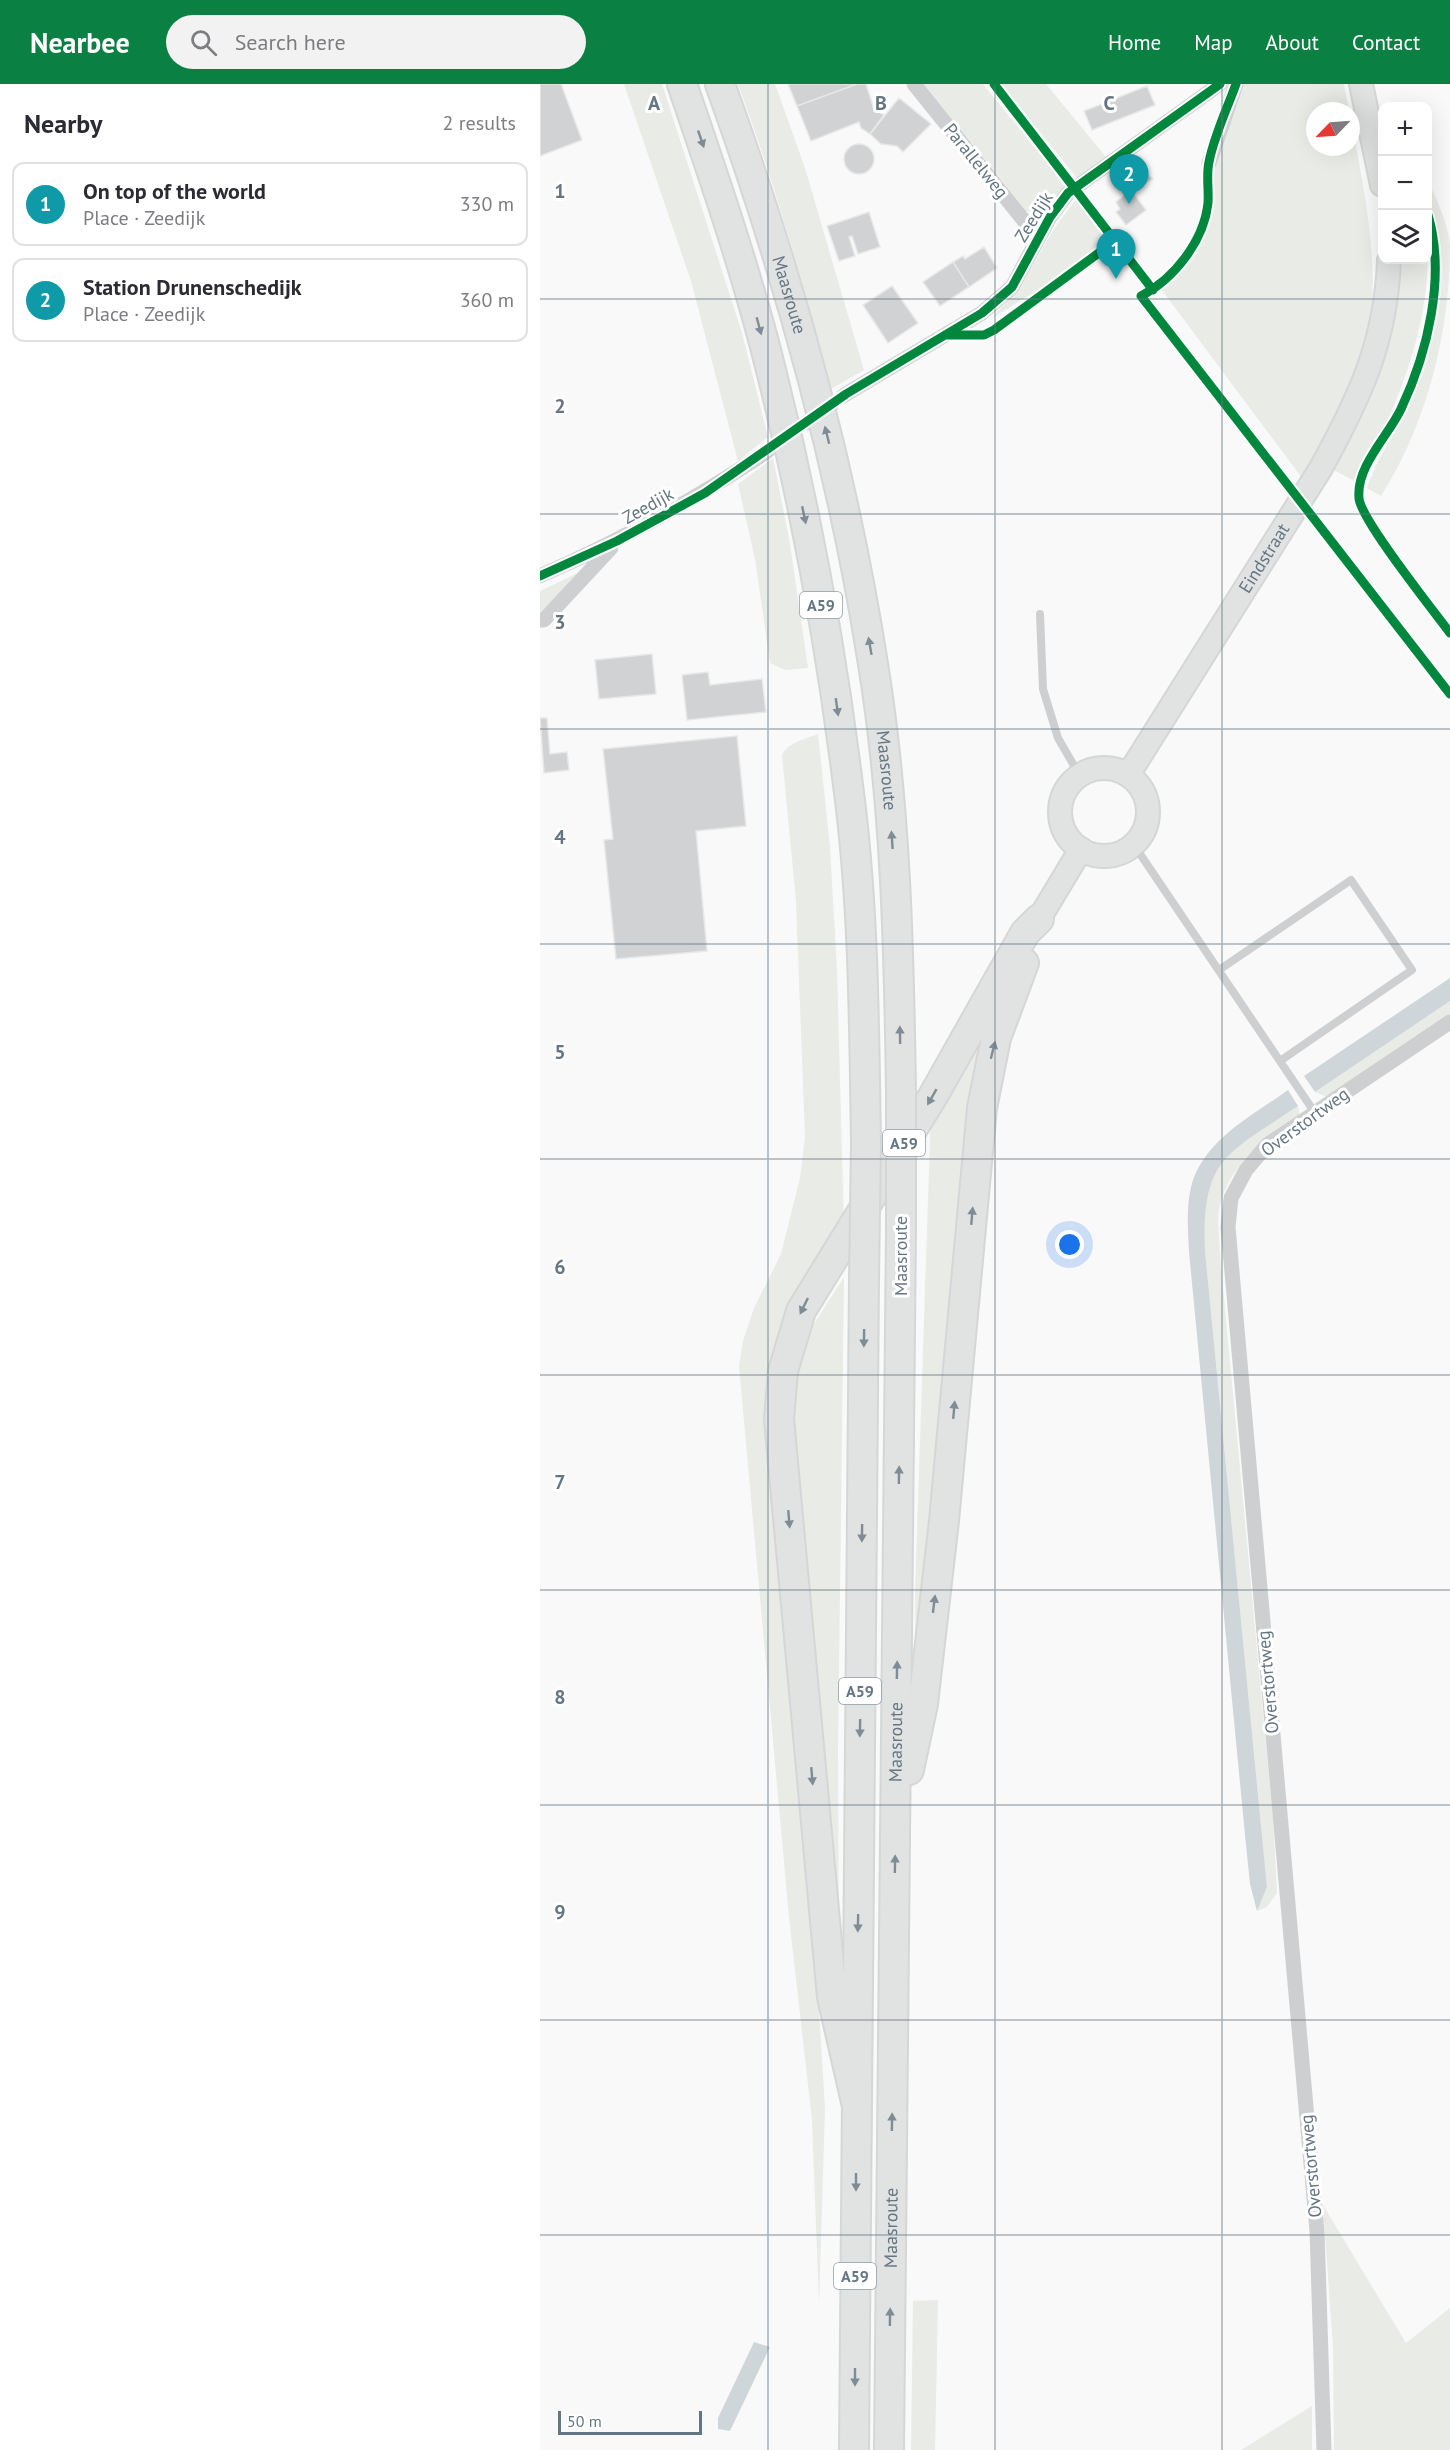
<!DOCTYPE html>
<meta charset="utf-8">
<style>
:root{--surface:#fff;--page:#f2f2f3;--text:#2b2b33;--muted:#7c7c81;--line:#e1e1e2;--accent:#0b8043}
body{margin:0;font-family:"PT Sans",sans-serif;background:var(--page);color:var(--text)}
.controls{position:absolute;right:18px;top:18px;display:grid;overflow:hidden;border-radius:12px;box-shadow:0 6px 24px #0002}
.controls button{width:54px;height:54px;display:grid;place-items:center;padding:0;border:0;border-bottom:2px solid var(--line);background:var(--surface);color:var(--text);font:30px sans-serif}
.compass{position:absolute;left:766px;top:18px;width:54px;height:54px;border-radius:50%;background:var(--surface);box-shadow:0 6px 24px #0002;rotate:245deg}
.scale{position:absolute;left:18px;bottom:15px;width:144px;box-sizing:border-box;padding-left:6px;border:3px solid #657683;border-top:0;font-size:16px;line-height:21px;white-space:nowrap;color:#657683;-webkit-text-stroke:4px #fff;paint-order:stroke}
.you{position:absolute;left:530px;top:1161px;width:21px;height:21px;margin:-15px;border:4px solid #fff;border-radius:50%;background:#1a73e8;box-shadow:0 0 0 9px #1a73e833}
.badge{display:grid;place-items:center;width:39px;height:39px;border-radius:50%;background:var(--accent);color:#fff;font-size:20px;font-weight:700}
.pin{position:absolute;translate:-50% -50px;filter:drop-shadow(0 2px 3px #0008)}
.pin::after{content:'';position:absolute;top:32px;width:21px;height:18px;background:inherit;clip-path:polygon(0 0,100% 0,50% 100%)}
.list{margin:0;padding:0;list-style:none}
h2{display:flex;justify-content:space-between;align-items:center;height:78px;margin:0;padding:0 24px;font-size:26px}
h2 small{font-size:20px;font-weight:400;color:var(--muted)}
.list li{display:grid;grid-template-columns:39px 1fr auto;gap:18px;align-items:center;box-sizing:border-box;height:84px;margin:0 12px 12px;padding:0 12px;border:2px solid var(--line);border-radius:12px}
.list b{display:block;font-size:22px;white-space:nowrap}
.list p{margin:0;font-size:20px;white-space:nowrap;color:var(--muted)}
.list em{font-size:20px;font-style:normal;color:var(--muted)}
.icon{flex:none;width:33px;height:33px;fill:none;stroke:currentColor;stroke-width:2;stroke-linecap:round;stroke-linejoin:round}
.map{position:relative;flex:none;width:910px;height:2366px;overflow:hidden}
header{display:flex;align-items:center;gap:36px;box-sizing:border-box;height:84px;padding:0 30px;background:var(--accent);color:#fff}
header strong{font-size:28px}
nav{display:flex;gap:33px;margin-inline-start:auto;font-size:21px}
.search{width:420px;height:54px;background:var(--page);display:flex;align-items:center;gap:15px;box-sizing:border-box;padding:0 21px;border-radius:33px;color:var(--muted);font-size:22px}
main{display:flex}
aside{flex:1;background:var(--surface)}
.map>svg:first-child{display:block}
.green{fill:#e8ebe6}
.water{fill:#ced6d9}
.building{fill:#d0d2d3;stroke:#e8e8e8;stroke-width:1.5}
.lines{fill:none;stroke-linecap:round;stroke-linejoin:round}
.street-tunnel{stroke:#d4d8dc;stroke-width:15;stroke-dasharray:15 8;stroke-linecap:butt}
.secondary-casing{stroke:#d5d6d7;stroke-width:26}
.highway-casing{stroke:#d5d6d6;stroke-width:32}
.lane{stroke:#cecfd0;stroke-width:8}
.street{stroke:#cecfd0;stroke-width:15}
.secondary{stroke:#e1e2e2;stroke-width:22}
.highway{stroke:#e1e2e2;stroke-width:28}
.highway-bridge-casing{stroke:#d5d6d6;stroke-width:32;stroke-linecap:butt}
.highway-bridge{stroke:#e1e2e2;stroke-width:28}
.cycleway-casing{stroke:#fff;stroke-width:13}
.cycleway{stroke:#00873e;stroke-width:9}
.oneway{fill:#7e8c96}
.grid{fill:none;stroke:#657683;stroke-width:1.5;stroke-opacity:0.55}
.labels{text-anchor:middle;stroke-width:6;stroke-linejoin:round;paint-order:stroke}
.shield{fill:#fff;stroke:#939fa8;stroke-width:1.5}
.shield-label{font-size:16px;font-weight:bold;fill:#657683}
.street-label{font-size:18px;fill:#657683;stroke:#fff}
.grid-label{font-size:20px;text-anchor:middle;font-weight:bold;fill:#657683;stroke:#fff;stroke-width:6;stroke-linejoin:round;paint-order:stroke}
</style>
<header>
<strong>Nearbee</strong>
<div class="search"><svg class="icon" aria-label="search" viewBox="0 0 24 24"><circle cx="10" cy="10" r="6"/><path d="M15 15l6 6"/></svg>Search here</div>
<nav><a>Home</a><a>Map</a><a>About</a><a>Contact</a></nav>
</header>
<main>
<aside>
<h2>Nearby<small>2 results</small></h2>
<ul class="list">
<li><span class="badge" style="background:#0f9aa8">1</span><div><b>On top of the world</b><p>Place · Zeedijk</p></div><em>330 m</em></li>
<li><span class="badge" style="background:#0f9aa8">2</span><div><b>Station Drunenschedijk</b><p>Place · Zeedijk</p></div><em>360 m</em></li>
</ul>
</aside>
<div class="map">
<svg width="910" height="2366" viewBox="0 0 910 2366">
<rect width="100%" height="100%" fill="#f9f9f9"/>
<!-- green -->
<path class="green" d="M84,0H122L202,249L228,353L198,377L151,197Z
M198,0H235L265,84L324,286L291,305C264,202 235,100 198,0Z
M384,0H443L526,102C513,113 504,131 486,127Z
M461,0H506L566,73L537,94Z
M704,0H804L809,27H775V63H811V35C827,123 849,215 814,302C801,334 780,364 762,394L621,205L649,176L665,150L671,131L673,85Z
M888,97C897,116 908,139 910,161C910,248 887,340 841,412L827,404C836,375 856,349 868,322C883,288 895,238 899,201C904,165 887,132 888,97Z
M536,115L561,148V159L510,199L452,234L481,202L512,148Z
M888,161C889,229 870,288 842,349C834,366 822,381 816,398L792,385C839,315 852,257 863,176H888Z
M233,374L250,460L268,584L245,586L230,579L215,475L198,400Z
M40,488L0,529V507Z
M278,650L290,763L297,886L304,1144L239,1264L285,2025L279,2220L272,2036L249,1833L199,1282L203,1257L214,1224L241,1170L260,1094L265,1053L256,817L242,671C248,658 266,655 278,650Z
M474,880L376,1625L375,1508L391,1025Z
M910,917V930L787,1013L775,1008Z
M758,1022L760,1032C726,1055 691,1078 680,1121C676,1135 680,1157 680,1172L733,1735L737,1809L727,1823L717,1827L727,1803L665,1167C662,1073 686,1071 758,1022Z
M304,1193L298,1665L299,1868L256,1439L252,1310L259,1273L270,1246Z
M783,2121L866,2259L910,2224V2366H794L793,2263Z
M398,2216L395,2366H371L373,2217Z
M772,2322V2366H701Z"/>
<!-- water -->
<path class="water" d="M910,894V917L775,1008L764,992Z
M748,1006L758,1022C686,1071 662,1073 665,1167L727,1803L717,1827L710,1800L705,1751L649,1168C648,1147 646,1124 651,1103C663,1056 712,1032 748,1006Z
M214,2258L230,2263L190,2347L178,2345V2334Z"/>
<!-- building -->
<path class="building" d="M0,0H21L42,56L0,72Z
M248,0H317L257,22Z
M317,0H326L334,25L344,31L330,50L321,44L319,38L271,57L257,22Z
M607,2L615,21L552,46L544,27Z
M359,14L391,40L363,68L357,62L341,60L330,50Z
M304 75a15 15 0 1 1 30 0a15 15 0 1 1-30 0Z
M603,86L613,95L596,104L590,94Z
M591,106L606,126L586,141L576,128L580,125L576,118Z
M329,128L340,163L318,170L312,152L309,153L315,172L299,177L287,142Z
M444,163L457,184L429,203L413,178L423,172L425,175Z
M413,178L429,203L400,222L383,198Z
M352,202L378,239L348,259L323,221Z
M112,570L116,610L59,615L55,576Z
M168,588L170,601L222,595L226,628L147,636L142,591Z
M0,634H7L10,670L27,668L29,686L4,689Z
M197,652L206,742L156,747L167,867L76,875L64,756L73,755L63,665Z"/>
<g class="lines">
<!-- street-tunnel -->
<path class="street-tunnel" d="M226,368L306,310"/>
<!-- secondary casing -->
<g class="secondary-casing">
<g id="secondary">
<path d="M821,0L842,101"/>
<circle cx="564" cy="728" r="44"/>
<path id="s1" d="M588,691L781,384C820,313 846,258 849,176"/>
<path d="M499,835L541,765"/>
</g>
</g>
<!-- highway casing -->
<g class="highway-casing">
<g id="highway">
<path d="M142,0C175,96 208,192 232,290C266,426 291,563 308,701C324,820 324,940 326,1059"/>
<path id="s2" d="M180,0C248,188 302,382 333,580C356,722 359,866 361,1009"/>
<path d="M369,1686L383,1620L404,1437L442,1024L456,954L484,879"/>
<path d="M316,2018L292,1913L239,1335L243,1287L261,1227L393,1012L485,849L499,835"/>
<path d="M314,2366L324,1195"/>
<path id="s3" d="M349,2366L361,1144"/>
</g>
</g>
<!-- lane -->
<path class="lane" d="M500,530L503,605L518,654L540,692
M594,761L775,1029
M679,886L811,796L872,886L740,977"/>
<!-- street -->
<path class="street" d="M374,0L498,154
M669,79L696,0
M306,310L442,229L472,203L510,133L528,109L680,0
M0,492C82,456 152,418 226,368
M0,536H4L71,464
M784,2366L777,2147L688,1143L691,1114L706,1086L727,1061L910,938"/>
<!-- secondary -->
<use href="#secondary" class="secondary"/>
<!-- highway -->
<use href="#highway" class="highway"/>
<!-- highway-bridge casing -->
<g class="highway-bridge-casing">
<path id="highway-bridge" d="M361,1009V1144
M324,1195L326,1059"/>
</g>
<!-- highway-bridge -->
<use href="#highway-bridge" class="highway-bridge"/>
<!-- cycleway casing -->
<g class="cycleway-casing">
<path id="cycleway" d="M454,0L613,206
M696,0C687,25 674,52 669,78C666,91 669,106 668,119C664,157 634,195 601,212L910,610
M888,131C906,192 888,268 861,325C849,351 816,382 819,414C820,435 893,526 910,549
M405,251H444L454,246L575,157
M0,492L77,457L165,409L306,310L442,229L472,203L510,133L528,109L680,0"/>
</g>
<!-- cycleway -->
<use href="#cycleway" class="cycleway"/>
</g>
<!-- one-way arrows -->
<defs><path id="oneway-solid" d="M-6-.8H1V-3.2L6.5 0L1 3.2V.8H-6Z" transform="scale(1.5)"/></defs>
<g class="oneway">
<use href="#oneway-solid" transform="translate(161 55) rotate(71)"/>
<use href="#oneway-solid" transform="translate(219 242) rotate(75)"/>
<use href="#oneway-solid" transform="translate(287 351) rotate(-104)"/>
<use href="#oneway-solid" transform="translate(264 431) rotate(78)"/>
<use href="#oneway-solid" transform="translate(330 562) rotate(-100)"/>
<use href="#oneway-solid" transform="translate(297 623) rotate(82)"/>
<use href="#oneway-solid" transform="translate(352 756) rotate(-94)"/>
<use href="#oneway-solid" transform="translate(360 951) rotate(-91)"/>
<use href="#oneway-solid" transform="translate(453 966) rotate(-76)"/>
<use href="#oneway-solid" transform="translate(392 1013) rotate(120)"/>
<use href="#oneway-solid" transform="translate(432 1132) rotate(-85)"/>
<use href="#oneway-solid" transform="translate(264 1222) rotate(116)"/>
<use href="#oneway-solid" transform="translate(324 1254) rotate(91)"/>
<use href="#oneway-solid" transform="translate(414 1326) rotate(-85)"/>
<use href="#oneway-solid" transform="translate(359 1391) rotate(-89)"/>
<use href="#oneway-solid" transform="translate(249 1435) rotate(85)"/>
<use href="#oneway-solid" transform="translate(322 1449) rotate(91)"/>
<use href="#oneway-solid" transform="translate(394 1520) rotate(-83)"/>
<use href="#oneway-solid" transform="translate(357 1586) rotate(-89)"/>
<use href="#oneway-solid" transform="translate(320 1644) rotate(91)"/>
<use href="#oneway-solid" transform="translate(272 1692) rotate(85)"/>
<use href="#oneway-solid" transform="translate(355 1780) rotate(-89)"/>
<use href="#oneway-solid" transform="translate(318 1839) rotate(91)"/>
<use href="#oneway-solid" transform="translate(352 2038) rotate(-89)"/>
<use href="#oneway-solid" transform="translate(316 2098) rotate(90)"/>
<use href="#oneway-solid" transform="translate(350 2233) rotate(-89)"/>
<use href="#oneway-solid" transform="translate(315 2293) rotate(90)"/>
</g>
<!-- grid -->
<path class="grid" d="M228,0V2366M455,0V2366M682,0V2366M0,215H910M0,430H910M0,645H910M0,860H910M0,1075H910M0,1291H910M0,1506H910M0,1721H910M0,1936H910M0,2151H910"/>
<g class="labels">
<!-- shield labels -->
<g class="shield">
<rect x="260" y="508" width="42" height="26" rx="4.5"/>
<rect x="343" y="1046" width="42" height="26" rx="4.5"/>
<rect x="299" y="1594" width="42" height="26" rx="4.5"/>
<rect x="294" y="2179" width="42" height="26" rx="4.5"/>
</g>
<g class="shield-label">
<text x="281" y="527">A59</text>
<text x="364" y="1065">A59</text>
<text x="320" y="1613">A59</text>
<text x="315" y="2198">A59</text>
</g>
<!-- street labels -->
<g class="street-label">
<text transform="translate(436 77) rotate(51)" y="6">Parallelweg</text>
<text transform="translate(494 133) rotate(-58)" y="6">Zeedijk</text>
<text dy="6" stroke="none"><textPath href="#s2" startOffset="222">Maasroute</textPath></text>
<text transform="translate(108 422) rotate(-29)" y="6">Zeedijk</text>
<text dy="6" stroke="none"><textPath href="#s1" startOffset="256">Eindstraat</textPath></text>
<text dy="6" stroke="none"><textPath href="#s2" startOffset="708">Maasroute</textPath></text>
<text transform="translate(765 1038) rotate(-36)" y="6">Overstortweg</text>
<text transform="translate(361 1172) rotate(-90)" y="6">Maasroute</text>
<text transform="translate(728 1598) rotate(-95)" y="6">Overstortweg</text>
<text dy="6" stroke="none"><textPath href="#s3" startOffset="708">Maasroute</textPath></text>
<text transform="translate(771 2082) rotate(-95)" y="6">Overstortweg</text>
<text dy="6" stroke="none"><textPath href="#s3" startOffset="222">Maasroute</textPath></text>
</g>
</g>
<g class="grid-label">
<text x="114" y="26">A</text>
<text x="341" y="26">B</text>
<text x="569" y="26">C</text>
<text x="20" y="114">1</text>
<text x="20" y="329">2</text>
<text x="20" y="545">3</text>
<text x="20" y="760">4</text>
<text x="20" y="975">5</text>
<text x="20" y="1190">6</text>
<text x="20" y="1405">7</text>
<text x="20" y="1620">8</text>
<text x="20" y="1835">9</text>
</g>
</svg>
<div class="controls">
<button>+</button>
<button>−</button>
<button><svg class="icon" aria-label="layers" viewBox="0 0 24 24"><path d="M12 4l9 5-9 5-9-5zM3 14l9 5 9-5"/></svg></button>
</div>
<svg class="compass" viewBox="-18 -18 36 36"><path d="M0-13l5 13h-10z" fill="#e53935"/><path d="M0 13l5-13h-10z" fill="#7c7c81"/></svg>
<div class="scale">50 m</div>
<div class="you"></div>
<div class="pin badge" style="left:576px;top:195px;background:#0f9aa8">1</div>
<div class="pin badge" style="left:589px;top:120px;background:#0f9aa8">2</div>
</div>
</main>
